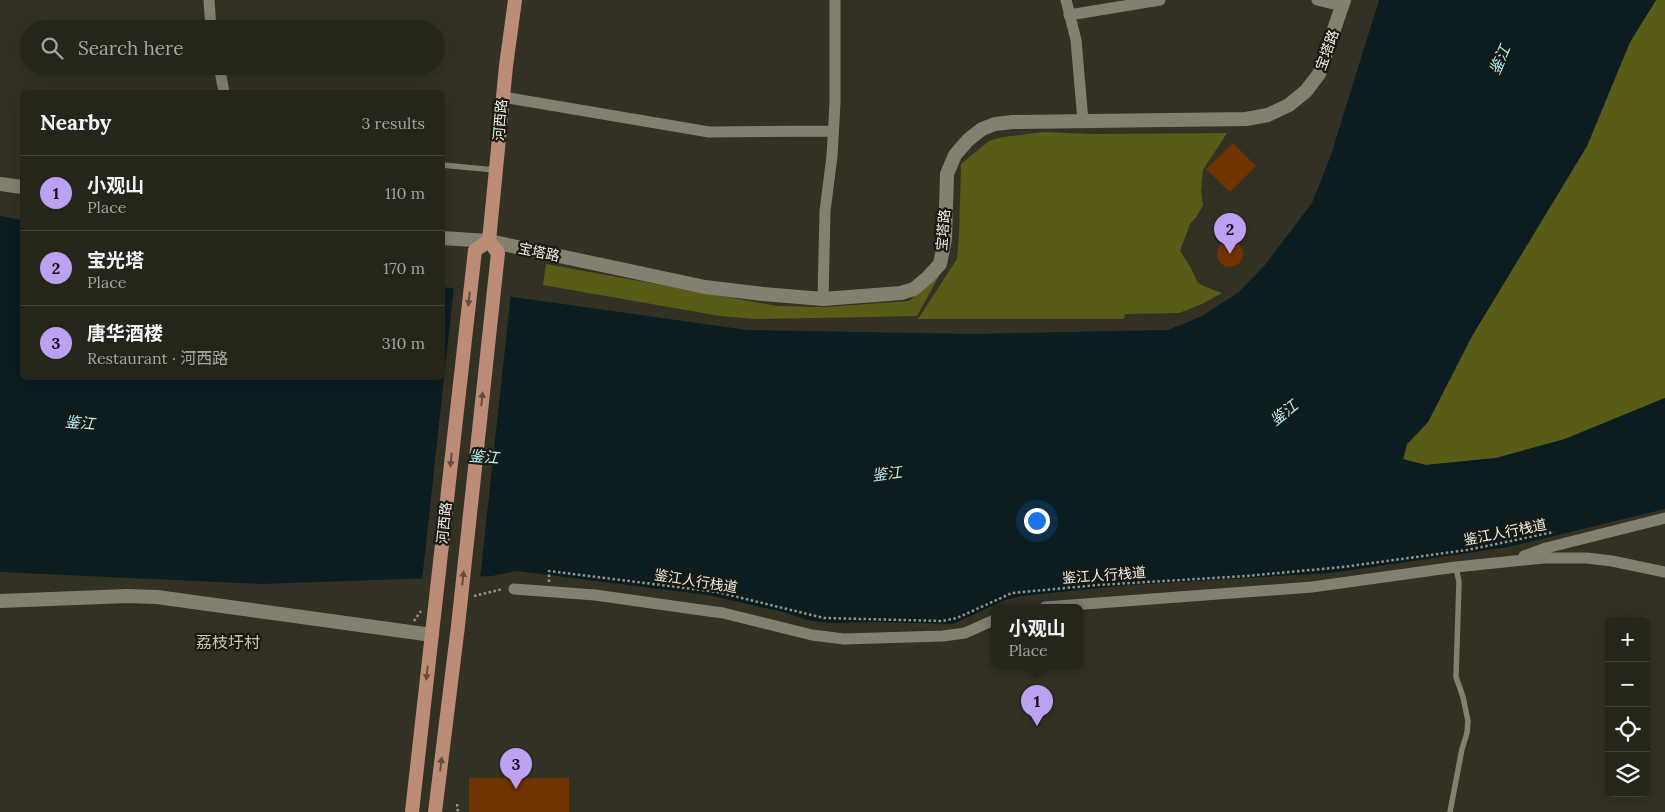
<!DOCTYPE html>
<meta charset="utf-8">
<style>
:root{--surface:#26251a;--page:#2e2d23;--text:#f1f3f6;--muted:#a4a5a2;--line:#424239;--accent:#bca0f2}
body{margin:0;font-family:Lora,"Noto Sans SC",serif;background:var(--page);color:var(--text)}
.controls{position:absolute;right:15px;bottom:15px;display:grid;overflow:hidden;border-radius:8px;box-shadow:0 2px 12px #0003}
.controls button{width:45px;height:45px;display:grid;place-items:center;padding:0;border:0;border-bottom:1px solid var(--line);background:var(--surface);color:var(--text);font:25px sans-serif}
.you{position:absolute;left:1036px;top:520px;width:18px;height:18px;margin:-12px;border:4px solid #fff;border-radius:50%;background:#1a73e8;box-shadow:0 0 0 8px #1a73e833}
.badge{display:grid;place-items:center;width:32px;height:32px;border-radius:50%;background:var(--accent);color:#111;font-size:16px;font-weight:700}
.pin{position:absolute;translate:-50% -41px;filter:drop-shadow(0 1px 2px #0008)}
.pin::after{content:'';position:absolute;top:26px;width:18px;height:15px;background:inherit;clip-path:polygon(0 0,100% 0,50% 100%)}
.popup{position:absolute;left:991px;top:604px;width:92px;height:65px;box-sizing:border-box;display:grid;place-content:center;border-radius:8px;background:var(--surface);filter:drop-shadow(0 1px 4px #0005);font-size:16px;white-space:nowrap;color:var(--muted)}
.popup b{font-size:19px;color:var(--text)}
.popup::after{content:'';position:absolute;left:50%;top:100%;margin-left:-10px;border:10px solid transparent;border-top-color:var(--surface)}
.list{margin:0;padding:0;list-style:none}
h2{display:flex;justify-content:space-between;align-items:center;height:65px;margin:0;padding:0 20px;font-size:21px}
h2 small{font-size:16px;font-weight:400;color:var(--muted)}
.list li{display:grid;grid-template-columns:32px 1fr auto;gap:15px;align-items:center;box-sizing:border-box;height:75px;padding:0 20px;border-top:1px solid var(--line)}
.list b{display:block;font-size:19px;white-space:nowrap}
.list p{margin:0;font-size:16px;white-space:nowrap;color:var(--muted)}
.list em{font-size:16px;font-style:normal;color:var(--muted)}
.icon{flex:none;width:28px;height:28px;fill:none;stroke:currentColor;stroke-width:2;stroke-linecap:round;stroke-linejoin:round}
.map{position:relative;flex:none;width:1665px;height:812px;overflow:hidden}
.search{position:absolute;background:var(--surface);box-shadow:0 2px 12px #0003;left:20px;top:20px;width:425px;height:55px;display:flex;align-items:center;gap:12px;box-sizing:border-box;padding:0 18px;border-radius:28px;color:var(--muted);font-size:19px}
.panel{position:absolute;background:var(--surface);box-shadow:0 2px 12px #0003;left:20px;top:90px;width:425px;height:290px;border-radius:8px}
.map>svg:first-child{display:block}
.green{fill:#595c17}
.water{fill:#0b1d21}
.pier{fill:#333123}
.building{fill:#6f3400}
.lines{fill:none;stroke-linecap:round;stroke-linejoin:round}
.path{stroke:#949387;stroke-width:2.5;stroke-dasharray:2.5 2.5;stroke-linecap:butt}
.service{stroke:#838070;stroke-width:5.5}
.minor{stroke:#838070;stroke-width:11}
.tertiary{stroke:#838070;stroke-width:14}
.primary{stroke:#bd8c76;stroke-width:14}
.oneway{fill:#634d3f}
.labels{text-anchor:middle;stroke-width:4.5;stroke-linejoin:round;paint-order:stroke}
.street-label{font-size:14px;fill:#f2f1e8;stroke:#1a1912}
.water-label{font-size:15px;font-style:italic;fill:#b3effc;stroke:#1a1912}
.quarter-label{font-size:16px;fill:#c9c6b5;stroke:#1a1912}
</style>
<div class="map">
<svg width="1665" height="812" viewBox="0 0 1665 812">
<rect width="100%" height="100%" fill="#333123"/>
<!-- green -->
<path class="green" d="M1656,0H1665V398L1565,439L1496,458L1426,465L1403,460L1407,444L1428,422L1472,336L1587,146L1630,42Z
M1043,132L1093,134L1227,133L1203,170L1201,191L1203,205L1197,216L1190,224L1180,251L1191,268L1197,281L1201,285L1222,293L1202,304L1179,313L1125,314L1124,319H918L957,259L959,236L961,164L989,141L1003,137Z
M546,264L777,306L825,307L909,301L939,276L917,316L756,319L720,316L543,285Z"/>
<!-- water -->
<path class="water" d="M1379,0H1656L1630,42L1587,146L1472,336L1428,422L1407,444L1403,459L1426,465L1496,458L1565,439L1665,398V509L1508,547L1331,573L1129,585L1022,596L1005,600L953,624L878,622L829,623L807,620L783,612L708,595L516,571L492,576L261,584L0,572V216L22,220V378H442L443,287L747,330L973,334L1168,330L1202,316L1239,292L1265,265L1312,203L1331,155Z"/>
<!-- pier -->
<path class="pier" d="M454,286L511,293L480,579L422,581Z"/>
<!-- building -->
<path class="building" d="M1233,143L1256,166L1230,192L1206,169Z
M1217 254a13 13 0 1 1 26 0a13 13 0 1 1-26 0Z
M469,778H569V812H469Z"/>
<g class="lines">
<!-- path -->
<path class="path" d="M549,582V571L717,592L824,618L942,621L957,618L1012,593L1098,585L1246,576L1343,567L1467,550L1554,532
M474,596L503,589
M414,621L421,611
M457,804L458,812"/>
<!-- service -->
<path class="service" d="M442,165L495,170
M1450,812L1462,749L1467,733L1468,721L1463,697L1456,677L1459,582L1456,567"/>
<!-- minor -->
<path class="minor" d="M209,0L211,29
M1066,0L1076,40L1083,121
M1317,0L1342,6
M1069,15L1160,0
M219,66L224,92
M503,97L709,132L833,131
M823,299L825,211L832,156L835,103V0
M1524,556L1546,548L1665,518
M514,589L595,595L694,609L723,613L812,635L844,639L943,636L965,633L994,620
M1045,607L1312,587L1456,567L1544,558H1587L1612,561L1665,572"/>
<!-- tertiary -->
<path class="tertiary" d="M0,184L22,187
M442,238L489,241L705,287L763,294L823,299L901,293L914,289L928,277L940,264L945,239L947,174L955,155L968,140L982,129L995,124L1013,122L1246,119L1268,115L1289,105L1306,91L1319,74L1344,0
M0,601L127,596L157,597L432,635"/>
<!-- primary -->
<path class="primary" d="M412,812L475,250L489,241
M435,812L458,626L498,253L489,241L506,66L515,0"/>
</g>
<!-- one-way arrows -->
<defs><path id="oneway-solid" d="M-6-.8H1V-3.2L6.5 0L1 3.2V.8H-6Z" transform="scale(1.25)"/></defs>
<g class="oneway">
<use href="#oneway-solid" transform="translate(469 299) rotate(96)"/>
<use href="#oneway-solid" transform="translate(482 399) rotate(-84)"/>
<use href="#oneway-solid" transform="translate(451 460) rotate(96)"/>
<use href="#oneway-solid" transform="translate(463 578) rotate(-84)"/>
<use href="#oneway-solid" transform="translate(427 673) rotate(96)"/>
<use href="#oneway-solid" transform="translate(441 764) rotate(-83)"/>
</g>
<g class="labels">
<!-- street labels -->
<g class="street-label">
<text transform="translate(1327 50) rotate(-70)" y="5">宝塔路</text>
<text transform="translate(500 120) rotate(-85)" y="5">河西路</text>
<text transform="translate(943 230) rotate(-85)" y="5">宝塔路</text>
<text transform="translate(539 252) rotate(12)" y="5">宝塔路</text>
<text transform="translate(444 523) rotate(-84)" y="5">河西路</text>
<text transform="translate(1505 532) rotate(-11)" y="5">鉴江人行栈道</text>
<text transform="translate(1104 575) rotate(-4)" y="5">鉴江人行栈道</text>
<text transform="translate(696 581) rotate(9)" y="5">鉴江人行栈道</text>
</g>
<!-- water labels -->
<g class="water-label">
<text transform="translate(1500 60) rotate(-67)" y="5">鉴江</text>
<text transform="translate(1284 413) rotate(-39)" y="5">鉴江</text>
<text transform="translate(80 423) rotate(5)" y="5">鉴江</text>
<text transform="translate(484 457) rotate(5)" y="5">鉴江</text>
<text transform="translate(887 474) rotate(-7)" y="5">鉴江</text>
</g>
<!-- quarter labels -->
<g class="quarter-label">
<text x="228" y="648">荔枝圩村</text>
</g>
</g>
</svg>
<div class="controls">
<button>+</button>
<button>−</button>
<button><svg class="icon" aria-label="locate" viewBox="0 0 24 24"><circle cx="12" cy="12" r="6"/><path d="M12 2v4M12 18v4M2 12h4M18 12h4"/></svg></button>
<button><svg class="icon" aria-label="layers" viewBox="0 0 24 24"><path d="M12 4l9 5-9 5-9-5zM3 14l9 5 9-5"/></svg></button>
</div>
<div class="you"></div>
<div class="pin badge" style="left:1037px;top:726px">1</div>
<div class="popup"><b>小观山</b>Place</div>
<div class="pin badge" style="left:1230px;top:254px">2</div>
<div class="pin badge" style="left:516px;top:789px">3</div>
<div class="search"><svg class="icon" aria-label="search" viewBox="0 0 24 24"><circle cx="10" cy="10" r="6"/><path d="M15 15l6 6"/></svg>Search here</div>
<section class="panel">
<h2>Nearby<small>3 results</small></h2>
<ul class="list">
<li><span class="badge">1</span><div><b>小观山</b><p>Place</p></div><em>110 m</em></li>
<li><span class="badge">2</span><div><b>宝光塔</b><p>Place</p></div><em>170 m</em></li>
<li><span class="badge">3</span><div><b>唐华酒楼</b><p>Restaurant · 河西路</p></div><em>310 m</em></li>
</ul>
</section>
</div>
